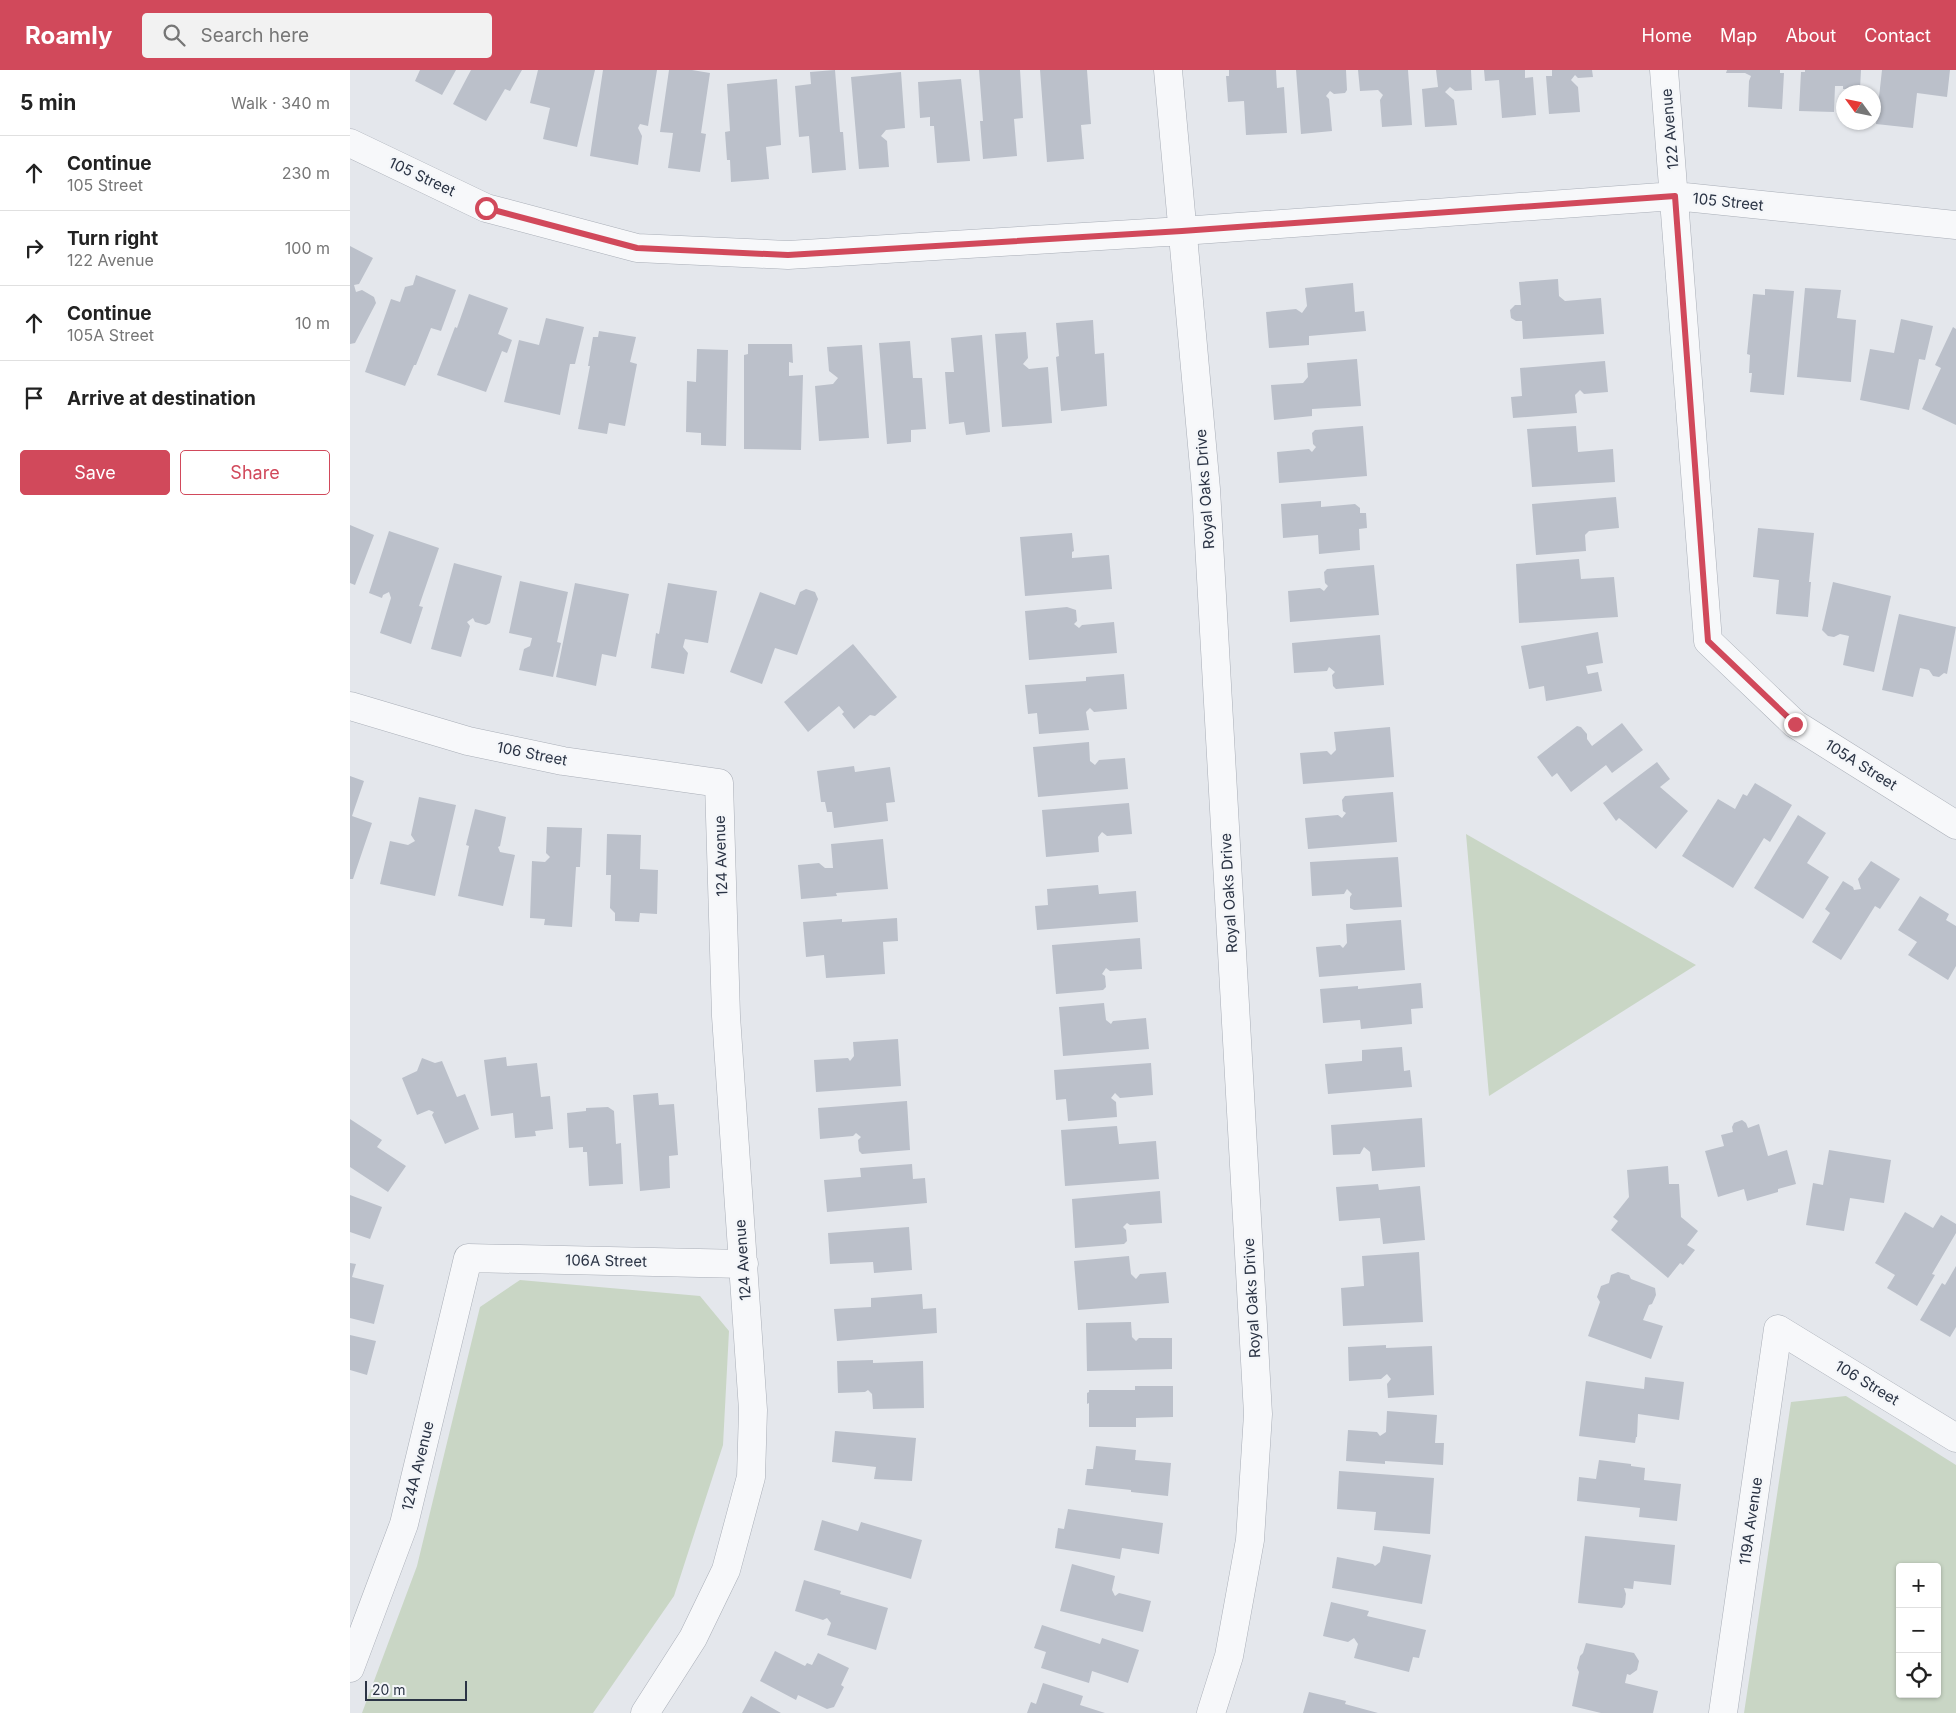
<!DOCTYPE html>
<meta charset="utf-8">
<style>
:root{--surface:#fff;--page:#f2f2f2;--text:#222;--muted:#767676;--line:#e0e0e0;--accent:#d1495b}
body{margin:0;font-family:Inter,sans-serif;background:var(--page);color:var(--text)}
.controls{position:absolute;right:15px;bottom:15px;display:grid;overflow:hidden;border-radius:5px;box-shadow:0 1px 4px #0004}
.controls button{width:45px;height:45px;display:grid;place-items:center;padding:0;border:0;border-bottom:1px solid var(--line);background:var(--surface);color:var(--text);font:25px sans-serif}
.compass{position:absolute;left:1486px;top:15px;width:45px;height:45px;border-radius:50%;background:var(--surface);box-shadow:0 1px 4px #0004;rotate:303deg}
.scale{position:absolute;left:15px;bottom:12px;width:102px;box-sizing:border-box;padding-left:5px;border:2px solid #2b3445;border-top:0;font-size:14px;line-height:18px;white-space:nowrap;color:#2b3445;-webkit-text-stroke:4px #f4f6f9;paint-order:stroke}
.stop{position:absolute;width:15px;height:15px;margin:-11px;border:4px solid #d1495b;border-radius:50%;background:#fff}
.stop.end{background:#d1495b;border-color:#fff;box-shadow:0 1px 5px #0008}
.list{margin:0;padding:0;list-style:none}
h2{display:flex;justify-content:space-between;align-items:center;height:65px;margin:0;padding:0 20px;font-size:21px}
h2 small{font-size:16px;font-weight:400;color:var(--muted)}
.list li{display:grid;grid-template-columns:32px 1fr auto;gap:15px;align-items:center;box-sizing:border-box;height:75px;padding:0 20px;border-top:1px solid var(--line)}
.list b{display:block;font-size:19px;white-space:nowrap}
.list p{margin:0;font-size:16px;white-space:nowrap;color:var(--muted)}
.list em{font-size:16px;font-style:normal;color:var(--muted)}
.actions{display:flex;gap:10px;padding:15px 20px}
.actions a{flex:1;padding:11px 0;border:1px solid var(--accent);border-radius:5px;text-align:center;font-size:18px;color:var(--accent)}
.actions .main{background:var(--accent);color:#fff}
.icon{flex:none;width:28px;height:28px;fill:none;stroke:currentColor;stroke-width:2;stroke-linecap:round;stroke-linejoin:round}
.map{position:relative;flex:none;width:1606px;height:1643px;overflow:hidden}
header{display:flex;align-items:center;gap:30px;box-sizing:border-box;height:70px;padding:0 25px;background:var(--accent);color:#fff}
header strong{font-size:24px}
nav{display:flex;gap:28px;margin-inline-start:auto;font-size:18px}
.search{width:350px;height:45px;background:var(--page);display:flex;align-items:center;gap:12px;box-sizing:border-box;padding:0 18px;border-radius:5px;color:var(--muted);font-size:19px}
main{display:flex}
aside{flex:1;background:var(--surface)}
.map>svg:first-child{display:block}
.green{fill:#c9d6c5;fill-rule:evenodd}
.building{fill:#bbc0ca}
.lines{fill:none;stroke-linecap:round;stroke-linejoin:round}
.minor-casing{stroke:#a9aeb7;stroke-width:29}
.minor{stroke:#f7f8fa;stroke-width:28}
.route{stroke:#d1495b;stroke-width:6}
.labels{text-anchor:middle;stroke-width:4.5;stroke-linejoin:round;paint-order:stroke}
.street-label{font-size:15px;fill:#2b3445;stroke:#f4f6f9}
</style>
<header>
<strong>Roamly</strong>
<div class="search"><svg class="icon" aria-label="search" viewBox="0 0 24 24"><circle cx="10" cy="10" r="6"/><path d="M15 15l6 6"/></svg>Search here</div>
<nav><a>Home</a><a>Map</a><a>About</a><a>Contact</a></nav>
</header>
<main>
<aside>
<h2>5 min<small>Walk · 340 m</small></h2>
<ul class="list">
<li><svg class="icon" aria-label="ahead" viewBox="0 0 24 24"><path d="M12 20V5M6 11l6-6 6 6"/></svg><div><b>Continue</b><p>105 Street</p></div><em>230 m</em></li>
<li><svg class="icon" aria-label="right" viewBox="0 0 24 24"><path d="M7 20v-9h11M14 6l5 5-5 5"/></svg><div><b>Turn right</b><p>122 Avenue</p></div><em>100 m</em></li>
<li><svg class="icon" aria-label="ahead" viewBox="0 0 24 24"><path d="M12 20V5M6 11l6-6 6 6"/></svg><div><b>Continue</b><p>105A Street</p></div><em>10 m</em></li>
<li><svg class="icon" aria-label="arrive" viewBox="0 0 24 24"><path d="M6 21V4h12l-3 4 3 4H6"/></svg><div><b>Arrive at destination</b></div></li>
</ul>
<div class="actions"><a class="main">Save</a><a>Share</a></div>
</aside>
<div class="map">
<svg width="1606" height="1643" viewBox="0 0 1606 1643">
<rect width="100%" height="100%" fill="#e4e7ec"/>
<!-- green -->
<path class="green" d="M1116,764L1346,895L1139,1026Z
M170,1210L350,1226L379,1261L373,1375L324,1526L243,1643H12L67,1496L130,1237Z
M1496,1326L1606,1395V1643H1394L1441,1332ZM1550,1497H1587V1624H1550Z"/>
<!-- building -->
<path class="building" d="M70,0H106L92,25L65,11Z
M121,0H172L160,21L155,19L136,51L103,34Z
M188,0H245L227,77L193,69L200,38L180,33Z
M253,0H307L298,56L290,54L288,58L292,66L288,95L240,86Z
M319,0H342L360,3L351,63L356,64L350,102L318,98L323,63L310,62Z
M485,0L490,62H493L496,100L462,103L459,66L449,67L445,16L461,14L460,2Z
M629,0H670L673,48L664,49L667,86L633,89L630,51H633Z
M690,0H737L741,54L731,55L734,89L697,92Z
M879,0H926L927,18L934,17L937,63L896,65L894,31L878,32L876,6H879Z
M946,0H996L997,20L995,23L984,24L980,21L976,26L979,29L982,61L951,64Z
M1008,0H1058L1062,55L1032,57L1030,30L1033,25L1028,20L1010,21Z
M1086,0H1121L1122,20L1105,21L1100,17L1095,22L1104,30L1107,55L1075,57L1072,19L1088,17Z
M1134,0H1175V8L1183,7L1186,45L1152,48L1149,10L1135,11Z
M1202,0H1242L1243,7L1228,8L1225,5L1221,10L1228,17L1230,42L1199,44L1196,6H1202Z
M1377,0H1430V3H1434L1432,39L1398,37L1399,11L1401,6L1395,3H1376Z
M1455,0H1511L1510,19H1493V16H1485L1484,42L1449,41L1451,2H1455Z
M1532,0H1600L1597,27L1567,23L1563,58L1526,54Z
M551,2L555,58L536,60L531,66L537,71L539,97L509,99L501,7Z
M427,9L431,75L416,77L419,109L381,112L380,90H377L375,62L380,61L377,14Z
M611,9L620,91L587,93L584,56H580V47L570,48L568,12Z
M0,176L23,188L9,214L4,215L6,222L12,220L24,227L26,233L5,273L0,274Z
M66,205L106,220L91,261L81,258L66,295H64L55,316L15,302L41,229L50,232L55,217L63,215Z
M1208,209L1209,226L1215,231L1251,228L1254,264L1173,269L1172,251H1166L1161,248L1160,240L1165,235H1171L1169,212Z
M1003,213L1005,242L1014,241L1016,261L959,266V275L919,278L916,242L946,239L952,243L957,236L955,218Z
M1455,218L1491,220L1487,248L1506,250L1501,312L1447,307Z
M1415,219L1444,221L1434,325L1400,322L1402,303H1399L1400,285L1397,284L1403,224L1415,225Z
M119,224L158,238L148,264L162,270L157,283L152,281L136,322L87,305L105,257L107,258Z
M196,248L234,257L225,294H220L210,345L154,332L169,270L189,275Z
M1551,249L1583,256L1575,290L1569,289L1559,340L1510,330L1520,279L1544,283Z
M743,250L745,284L754,283L757,336L711,341L706,287L709,286L706,253Z
M1603,257L1606,259V355L1572,339L1591,298L1585,295Z
M249,261L286,267L280,292L287,294L275,356L259,353L257,364L228,359L240,296H238L243,267H248Z
M676,262L678,288L673,294L679,299L698,297L702,353L652,357L645,264Z
M632,265L640,362L616,365L614,352L599,354L595,302H604L601,268Z
M560,271L563,308H572L576,359L561,360V372L537,374L529,273Z
M398,274H442L443,293L439,292V306L453,305L451,380L394,379V285L398,284Z
M512,275L519,368L469,371L465,316L483,314L488,308L479,301L477,277Z
M347,279L378,280L376,376L351,375V363L336,362L337,311L346,312Z
M1007,289L1011,336L962,339V346L924,350L921,315L953,313L958,307L957,293Z
M1255,291L1258,322L1234,324L1230,320L1225,325L1227,343L1163,348L1161,327L1172,326L1170,298Z
M1013,356L1017,406L929,413L927,382L959,379L962,382L966,377L963,374L962,363L965,360Z
M1226,356L1228,382L1263,379L1265,412L1182,417L1177,359Z
M1266,427L1269,458L1239,461L1235,465L1236,481L1186,485L1182,434Z
M971,431V437L1005,434L1010,438V443H1016L1017,458L1009,459L1010,480L969,484L968,465L933,468L931,434Z
M0,455L24,465L5,515L0,513Z
M1408,458L1464,463L1459,512H1461L1458,547L1426,544L1429,510L1403,507Z
M39,461L89,478L69,536L73,537L61,574L30,563L41,528L39,522L33,525L32,528L19,523Z
M722,463L724,481L722,482V488L759,485L762,519L675,526L670,467Z
M1229,489L1231,509L1264,507L1268,547L1169,553L1166,494Z
M104,493L152,506L140,553L136,555L125,552L123,548L117,552L120,556L111,587L81,579Z
M1024,495L1029,545L940,552L938,521L970,518L974,521L978,516L975,513L974,502L977,499Z
M170,511L218,522L207,572L211,573L203,607L169,600L174,579L180,576L182,568L159,563Z
M1483,512L1541,526L1524,602L1493,595L1499,566L1490,564L1484,567L1478,566L1472,560Z
M225,513L279,524L266,587L252,584L246,616L206,607Z
M318,513L367,521L358,573L335,569L333,577L338,583L334,604L301,598L306,563L309,564Z
M456,519L465,522L468,529L447,585L425,578L412,614L380,602L410,522L445,535L450,522Z
M717,537L726,540L727,551L724,554L729,558L732,555L764,552L767,583L679,590L675,541Z
M1549,544L1606,557L1597,604L1594,603L1589,607L1583,606L1579,600L1570,598L1563,627L1532,620Z
M1248,562L1253,593L1236,596L1238,604L1248,602L1252,621L1196,631L1194,616L1179,619L1171,576Z
M1030,565L1034,615L986,619L983,616L982,605L985,602L979,597L977,601L944,603L942,573Z
M503,574L547,627L525,646L520,645L504,659L492,644L494,642L489,636L458,662L434,632Z
M774,604L777,639L744,642L740,638L736,642L739,660L689,664L687,643L678,644L675,615L736,611V607Z
M1272,653L1293,680L1262,703L1256,695L1221,722L1207,703L1202,707L1187,687L1227,656L1231,657L1237,664V669L1242,676Z
M1040,657L1044,707L953,714L950,683L977,681L981,685L986,680L984,662Z
M739,672L740,691L745,695L749,690L775,688L778,719L688,727L683,677Z
M1307,692L1320,709L1310,717L1338,741L1306,779L1269,748L1266,751L1253,733Z
M504,696L505,702L540,697L545,732L536,733L538,751L484,758L482,742H477L475,732H471L467,701Z
M0,706L14,711L2,746L22,753L3,809H0Z
M1405,713L1442,735L1420,772L1414,768L1383,818L1332,786L1368,729L1385,739L1393,724L1397,726Z
M1043,722L1047,772L958,779L955,748L988,745L992,748L996,743L993,741L992,730L995,726Z
M69,727L106,735L85,826L30,814L40,771L58,775L65,771L61,765Z
M779,733L782,764L757,766L752,762L748,767L749,782L696,787L692,740Z
M125,739L156,747L150,776L148,777L150,782L165,785L153,836L108,826L119,776L116,775Z
M1448,745L1476,763L1457,793L1479,807L1453,849L1404,818Z
M197,757L232,758L230,797H226L222,857L194,855L195,849L180,848L182,791L195,792L200,787L196,783Z
M257,764L291,765L290,799L308,800L307,844L290,843L289,852L265,851V843L260,838L261,805H256Z
M533,769L538,819L486,823L487,826L451,829L448,795L469,793L475,798H483L481,774Z
M1048,787L1052,837L1004,840L1000,838V827L1002,824L997,819L994,824L962,826L960,792Z
M1521,791L1550,809L1530,839L1525,836L1491,890L1462,872L1480,843L1475,839L1493,811L1503,817L1504,820L1511,819L1508,809Z
M748,815L749,824L786,821L788,852L687,860L685,836L698,835L697,819Z
M1570,826L1599,844L1596,850L1606,856V896L1598,910L1558,885L1567,872L1548,860Z
M547,848L548,871L533,872L535,904L476,908L474,885L456,887L453,852L492,849V852Z
M1051,850L1055,900L969,907L966,877L990,875L993,878L997,873L996,854Z
M790,868L792,899L760,901L756,898L752,904L755,906L756,917L753,920L706,924L702,875Z
M1071,913L1073,938L1061,939L1062,954L1011,959L1010,950L973,953L970,919L1008,916V919Z
M754,933L756,950L761,954L763,951L796,948L799,979L713,986L709,937Z
M548,969L551,1016L466,1022L464,990L498,988L500,991L504,986L503,972Z
M1052,977L1054,1001L1060,1000L1062,1017L978,1024L975,994L1012,991V980Z
M156,987L157,996L187,993L191,1027L200,1026L203,1059L185,1061L186,1066L165,1068L163,1043L141,1046L134,990Z
M72,988L85,993L92,991L107,1027L115,1024L129,1059L95,1074L82,1045L84,1042L79,1040L67,1045L52,1008L67,1001Z
M801,993L803,1025L770,1028L765,1023L761,1028L766,1032L767,1047L718,1051L716,1029L706,1030L704,1000Z
M308,1023L309,1035L324,1034L328,1085L319,1086L320,1118L290,1121L283,1025Z
M557,1031L560,1080L512,1084L509,1081L508,1070L511,1067L506,1063L503,1066L470,1069L468,1038Z
M258,1037L264,1041L266,1074L271,1073L273,1114L239,1116L237,1082H233V1077L219,1078L217,1043L236,1041V1038Z
M1072,1048L1075,1097L1022,1101L1020,1082L1014,1077L1010,1084L983,1085L981,1055Z
M0,1049L32,1070L27,1077L56,1096L38,1122L0,1097Z
M1392,1050L1396,1053L1398,1058L1409,1054L1418,1086L1437,1080L1446,1114L1428,1119V1122L1397,1131L1394,1119L1368,1127L1355,1081L1374,1076L1371,1065L1383,1062L1382,1057L1384,1053Z
M767,1056L769,1074L806,1071L809,1109L715,1116L711,1060Z
M1479,1080L1541,1090L1534,1133L1500,1128L1494,1161L1456,1155L1463,1113L1473,1115Z
M562,1094L563,1109L575,1108L577,1133L477,1142L474,1110L511,1107L510,1098Z
M1318,1096L1319,1114H1329L1331,1147L1348,1161L1337,1175L1345,1180L1333,1195L1330,1193L1318,1208L1261,1160L1268,1151L1263,1147L1279,1127L1277,1100Z
M1028,1114L1029,1120L1070,1116L1075,1170L1033,1174L1030,1148L989,1151L986,1117Z
M810,1121L812,1153L780,1155L777,1153L773,1157L776,1160L777,1171L774,1174L725,1178L722,1129Z
M0,1125L32,1137L20,1169L0,1162Z
M1555,1142L1583,1158L1591,1145L1606,1154V1163L1582,1204L1585,1205L1567,1236L1537,1218L1545,1205L1525,1193Z
M559,1157L562,1200L524,1203L523,1192L480,1194L478,1163Z
M1069,1182L1073,1252L993,1256L991,1218L1014,1216L1012,1186Z
M779,1186L781,1204L786,1209L790,1204L816,1202L819,1233L728,1240L724,1191Z
M0,1193L6,1194L2,1207L34,1215L24,1254L0,1248Z
M1606,1196V1257L1600,1267L1570,1250L1592,1213L1595,1215Z
M1268,1202L1279,1205L1281,1209L1305,1218L1306,1225L1302,1234L1299,1235L1293,1250L1313,1256L1301,1289L1238,1266L1250,1232L1247,1227L1251,1216L1259,1213L1261,1205Z
M572,1224L573,1239L586,1238L587,1263L487,1271L484,1239L521,1237V1228Z
M781,1252L782,1267L786,1271L789,1268H822V1299L737,1301L736,1253Z
M0,1265L26,1271L17,1305L0,1300Z
M1036,1275V1278L1082,1276L1084,1325L1038,1328L1037,1314L1041,1309L1037,1304L1031,1309L999,1311L998,1277Z
M523,1290V1293L573,1291L574,1338L523,1339L522,1324L518,1320L515,1322L488,1323L487,1291Z
M1295,1307L1334,1312L1329,1350L1288,1344L1287,1367H1286L1285,1373L1229,1366L1236,1311L1294,1319Z
M785,1316H823V1347L786,1348V1357H739V1333L737,1334V1323L739,1322V1320H785Z
M1037,1341L1087,1345L1085,1373H1094L1093,1395L1035,1391V1394L996,1391L998,1360L1027,1362L1030,1366L1036,1362Z
M485,1361L566,1368L562,1411L524,1409L526,1397L482,1392Z
M746,1376L786,1380L785,1390L821,1393L818,1426L781,1422V1420L735,1415L737,1399H743Z
M1249,1390L1281,1394V1396L1295,1398L1294,1410L1331,1414L1327,1451L1289,1447L1290,1438L1227,1431L1229,1407L1246,1409Z
M989,1401L1084,1408L1080,1464L1024,1460L1026,1442L987,1439Z
M718,1439L813,1453L809,1484L772,1478L770,1489L705,1478L708,1458L714,1459Z
M472,1450L508,1461L511,1452L572,1470L561,1509L464,1480Z
M1235,1466L1325,1475L1321,1515L1284,1511L1283,1519L1274,1518L1276,1524L1275,1534L1272,1538L1228,1533Z
M1033,1476L1081,1485L1072,1534L982,1518L987,1487L1023,1494L1025,1496L1030,1492Z
M722,1494L765,1506L762,1520L765,1526L769,1523L801,1531L793,1562L710,1541Z
M454,1510L491,1521L490,1524L538,1538L526,1580L477,1565L481,1553L477,1548L473,1550L445,1541Z
M981,1532L1019,1541L1017,1546L1076,1560L1069,1588L1063,1587L1059,1602L1004,1588L1008,1574L1004,1568L998,1572L973,1566Z
M692,1555L750,1574L752,1568L789,1580L778,1613L742,1601L739,1613L691,1598L696,1582L684,1578Z
M1236,1573L1284,1583L1289,1591L1287,1600L1280,1605L1277,1604L1275,1613L1308,1621L1303,1643H1251L1222,1636L1229,1602L1227,1598L1230,1586L1233,1583Z
M425,1581L455,1596L457,1593L462,1595L468,1583L499,1598L491,1615L494,1617L484,1637L477,1639L448,1625L446,1630L410,1611Z
M693,1613L733,1626L730,1635L755,1643H677L681,1632L686,1634Z
M959,1622L996,1631L995,1634L1028,1643H953Z
M401,1626L431,1643H392Z"/>
<g class="lines">
<!-- minor casing -->
<g class="minor-casing">
<path id="minor" d="M818,0L856,419L908,1344L900,1470L879,1586L861,1643
M1314,0L1358,571L1445,654L1606,755
M0,73L136,138L287,178L438,185L832,161L1325,126L1606,155
M0,636L118,671L213,691L369,713L376,946L403,1340L401,1407L376,1500L343,1568L295,1643
M0,1598L54,1454L118,1188L394,1194
M1373,1643L1428,1259L1606,1368"/>
</g>
<!-- minor -->
<use href="#minor" class="minor"/>
</g>
<g class="lines">
<!-- route -->
<path class="route" d="M136,138L287,178L438,185L832,161L1325,126L1358,571L1445,654"/>
</g>
<g class="labels">
<!-- street labels -->
<g class="street-label">
<text transform="translate(1320 59) rotate(-95)" y="5">122 Avenue</text>
<text transform="translate(72 107) rotate(25)" y="5">105 Street</text>
<text transform="translate(1378 132) rotate(6)" y="5">105 Street</text>
<text transform="translate(855 419) rotate(-94)" y="5">Royal Oaks Drive</text>
<text transform="translate(182 684) rotate(11)" y="5">106 Street</text>
<text transform="translate(1511 695) rotate(32)" y="5">105A Street</text>
<text transform="translate(371 786) rotate(-92)" y="5">124 Avenue</text>
<text transform="translate(879 823) rotate(-93)" y="5">Royal Oaks Drive</text>
<text transform="translate(393 1190) rotate(-94)" y="5">124 Avenue</text>
<text transform="translate(256 1191) rotate(1)" y="5">106A Street</text>
<text transform="translate(902 1228) rotate(-93)" y="5">Royal Oaks Drive</text>
<text transform="translate(1517 1313) rotate(31)" y="5">106 Street</text>
<text transform="translate(68 1396) rotate(-76)" y="5">124A Avenue</text>
<text transform="translate(1401 1451) rotate(-82)" y="5">119A Avenue</text>
</g>
</g>
</svg>
<div class="controls">
<button>+</button>
<button>−</button>
<button><svg class="icon" aria-label="locate" viewBox="0 0 24 24"><circle cx="12" cy="12" r="6"/><path d="M12 2v4M12 18v4M2 12h4M18 12h4"/></svg></button>
</div>
<svg class="compass" viewBox="-18 -18 36 36"><path d="M0-13l5 13h-10z" fill="#e53935"/><path d="M0 13l5-13h-10z" fill="#767676"/></svg>
<div class="scale">20 m</div>
<div class="stop" style="left:136px;top:138px"></div>
<div class="stop end" style="left:1445px;top:654px"></div>
</div>
</main>
